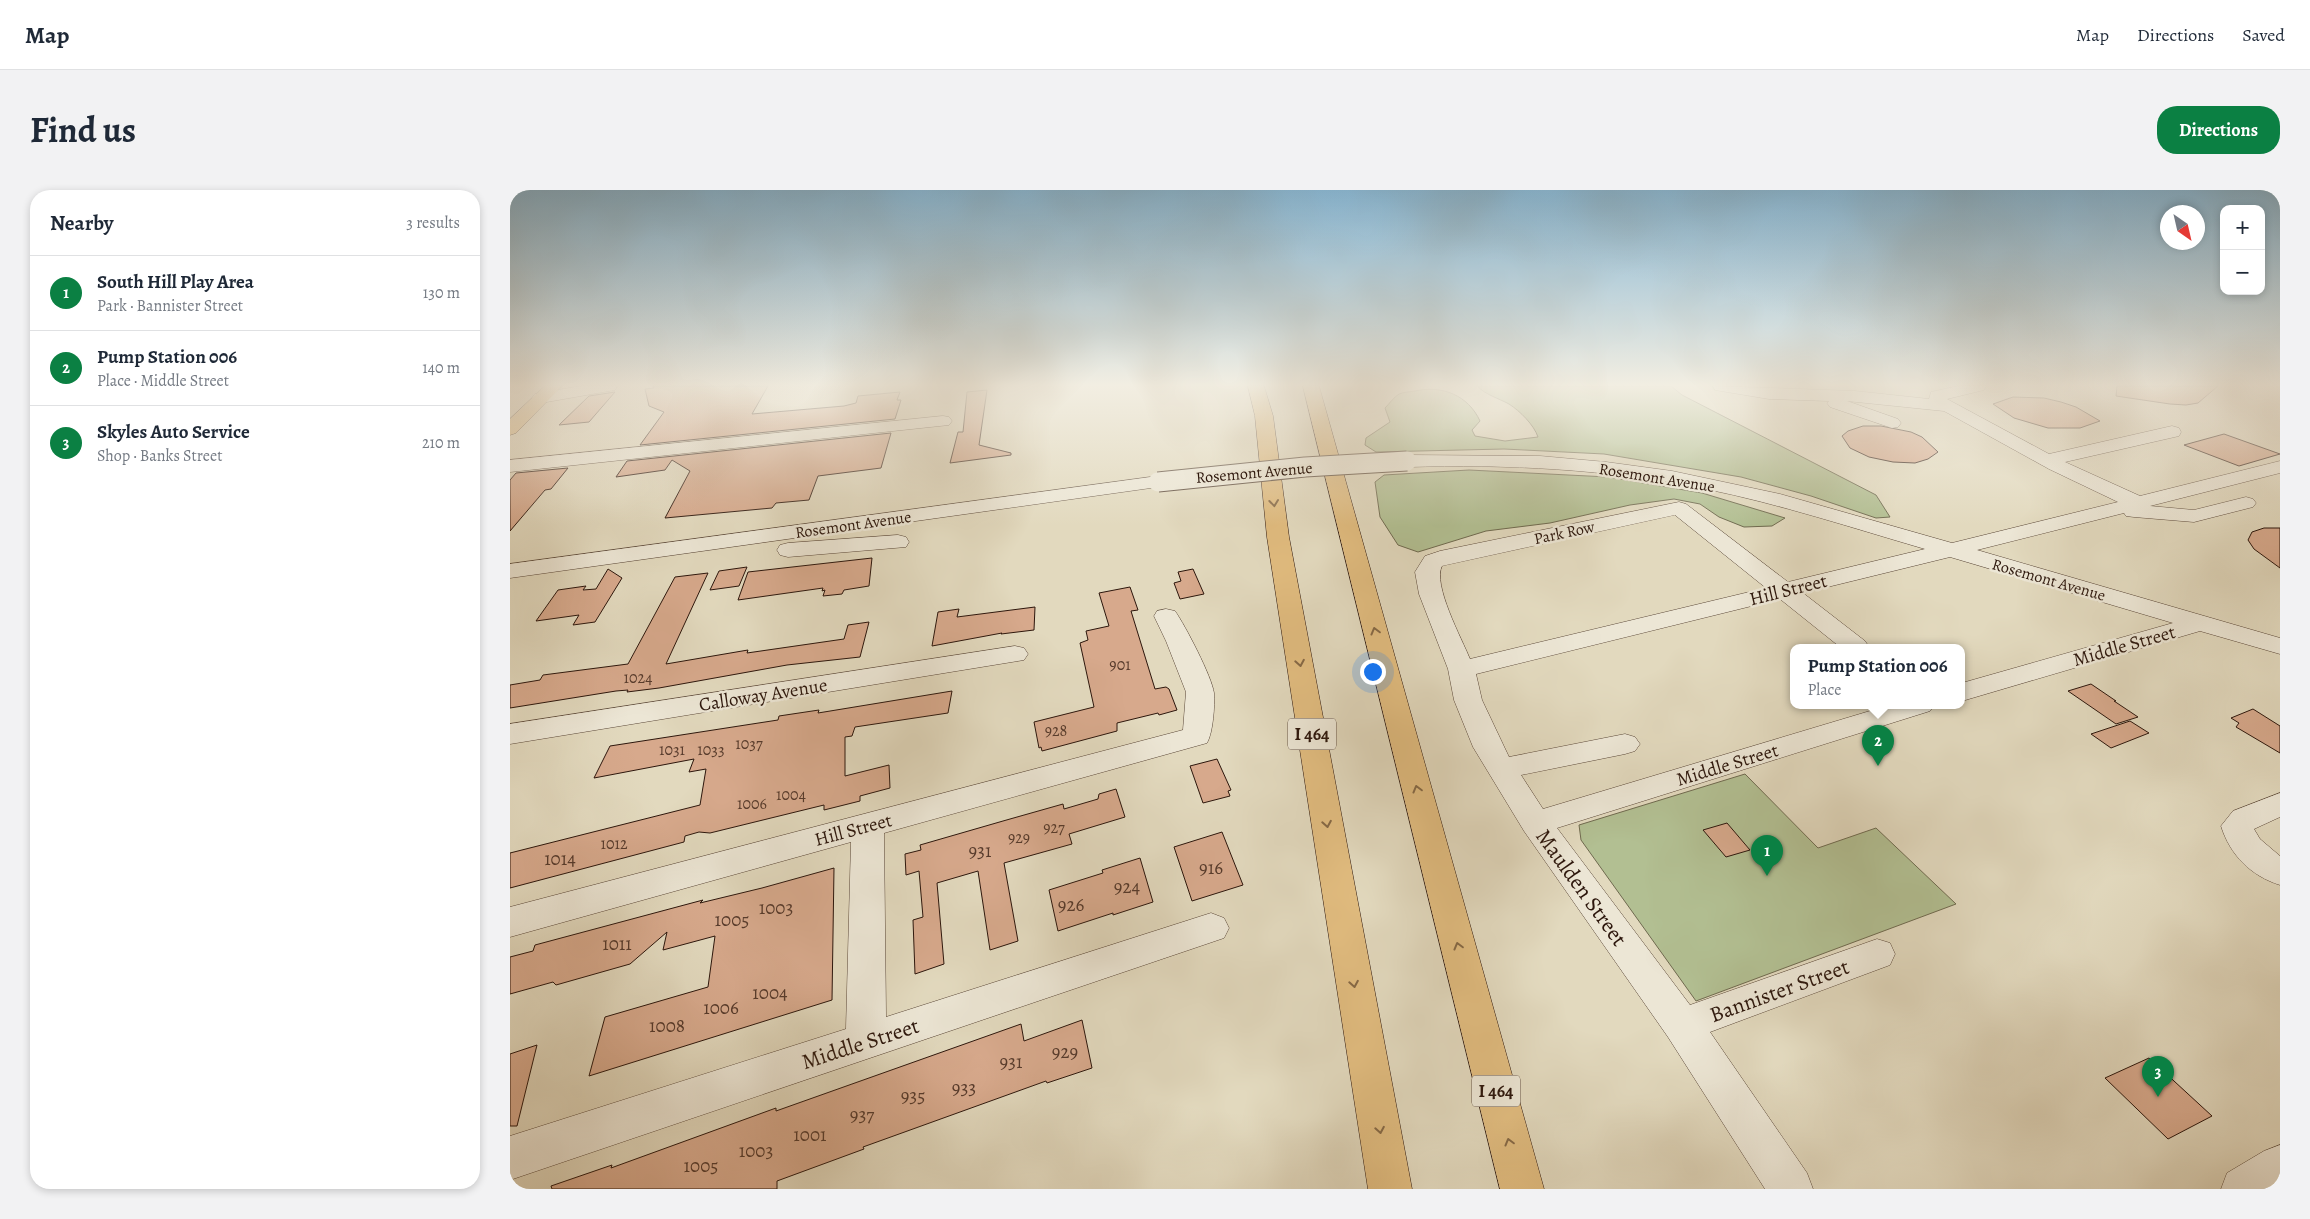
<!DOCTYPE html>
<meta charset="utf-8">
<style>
:root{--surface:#fff;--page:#f2f2f3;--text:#1f2937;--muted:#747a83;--line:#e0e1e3;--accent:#0b8043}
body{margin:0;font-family:Alegreya,serif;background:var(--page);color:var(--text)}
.controls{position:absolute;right:15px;top:15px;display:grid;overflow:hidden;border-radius:10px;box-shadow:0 2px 8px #0003}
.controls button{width:45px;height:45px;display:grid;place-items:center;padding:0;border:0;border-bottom:1px solid var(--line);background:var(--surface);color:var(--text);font:25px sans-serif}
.compass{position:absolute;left:1650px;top:15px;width:45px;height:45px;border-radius:50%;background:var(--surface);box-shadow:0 2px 8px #0003;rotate:146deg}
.you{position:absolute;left:862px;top:481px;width:18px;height:18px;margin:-12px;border:4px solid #fff;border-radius:50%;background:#1a73e8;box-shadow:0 0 0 8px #1a73e833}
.badge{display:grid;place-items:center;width:32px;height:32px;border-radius:50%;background:var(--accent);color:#fff;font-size:16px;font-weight:700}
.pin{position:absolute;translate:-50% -41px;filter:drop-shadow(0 1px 2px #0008)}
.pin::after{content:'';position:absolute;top:26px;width:18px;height:15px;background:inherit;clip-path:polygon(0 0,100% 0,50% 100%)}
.popup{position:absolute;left:1280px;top:454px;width:175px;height:65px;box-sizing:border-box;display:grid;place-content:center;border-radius:10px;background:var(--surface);filter:drop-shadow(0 1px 4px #0005);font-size:16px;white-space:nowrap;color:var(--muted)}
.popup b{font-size:19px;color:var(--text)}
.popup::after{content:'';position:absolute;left:50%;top:100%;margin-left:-10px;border:10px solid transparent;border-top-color:var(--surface)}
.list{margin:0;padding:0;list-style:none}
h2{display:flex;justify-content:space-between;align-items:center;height:65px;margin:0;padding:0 20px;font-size:21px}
h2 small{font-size:16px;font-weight:400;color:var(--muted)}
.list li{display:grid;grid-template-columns:32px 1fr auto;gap:15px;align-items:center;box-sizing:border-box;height:75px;padding:0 20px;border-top:1px solid var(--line)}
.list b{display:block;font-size:19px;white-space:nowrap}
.list p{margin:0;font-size:16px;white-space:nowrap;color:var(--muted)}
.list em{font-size:16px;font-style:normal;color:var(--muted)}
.map{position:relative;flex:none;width:1770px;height:999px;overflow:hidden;border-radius:20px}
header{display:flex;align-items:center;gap:30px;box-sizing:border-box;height:70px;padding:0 25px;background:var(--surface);border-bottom:1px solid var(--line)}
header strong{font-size:24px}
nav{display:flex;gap:28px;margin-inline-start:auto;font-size:18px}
.intro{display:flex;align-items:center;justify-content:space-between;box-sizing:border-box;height:120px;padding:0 30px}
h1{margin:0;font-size:35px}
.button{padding:12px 22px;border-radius:20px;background:var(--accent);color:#fff;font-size:18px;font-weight:700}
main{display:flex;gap:30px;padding:0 30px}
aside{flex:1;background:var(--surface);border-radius:20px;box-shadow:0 2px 8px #0003}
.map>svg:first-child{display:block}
.green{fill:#b2bf92;stroke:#6f6a4f}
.building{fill:#d7a98c;stroke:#2c160c}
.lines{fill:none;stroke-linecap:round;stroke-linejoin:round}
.minor-casing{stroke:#5a4738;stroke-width:1}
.major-casing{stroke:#2c160c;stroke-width:1}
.highway-casing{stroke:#2c160c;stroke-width:1}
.minor{fill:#ece6d5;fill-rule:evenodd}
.major{fill:#e1bc7f;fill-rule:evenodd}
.highway{fill:#e1bc7f;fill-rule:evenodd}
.minor-bridge-casing{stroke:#5a4738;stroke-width:21;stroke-linecap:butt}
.minor-bridge{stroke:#ece6d5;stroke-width:19}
.oneway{stroke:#866946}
.labels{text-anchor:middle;stroke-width:5;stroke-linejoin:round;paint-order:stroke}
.far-street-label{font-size:16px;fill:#2c160c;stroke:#ece6d5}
.number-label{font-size:16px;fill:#573b2c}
.shield{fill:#ece6d5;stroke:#665448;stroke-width:1}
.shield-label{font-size:18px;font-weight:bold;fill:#2c160c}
.street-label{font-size:19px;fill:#2c160c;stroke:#ece6d5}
.near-number-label{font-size:19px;fill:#573b2c}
.near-street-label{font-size:22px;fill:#2c160c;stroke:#ece6d5}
</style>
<header>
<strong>Map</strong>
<nav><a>Map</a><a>Directions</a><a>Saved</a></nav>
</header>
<div class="intro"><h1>Find us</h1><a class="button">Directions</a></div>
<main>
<aside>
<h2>Nearby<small>3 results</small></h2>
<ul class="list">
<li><span class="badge">1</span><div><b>South Hill Play Area</b><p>Park · Bannister Street</p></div><em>130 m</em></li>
<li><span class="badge">2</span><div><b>Pump Station 006</b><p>Place · Middle Street</p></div><em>140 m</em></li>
<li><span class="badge">3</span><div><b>Skyles Auto Service</b><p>Shop · Banks Street</p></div><em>210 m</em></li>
</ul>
</aside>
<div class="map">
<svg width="1770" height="999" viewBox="0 0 1770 999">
<rect width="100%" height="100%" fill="#e2d9be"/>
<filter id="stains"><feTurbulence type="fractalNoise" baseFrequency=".004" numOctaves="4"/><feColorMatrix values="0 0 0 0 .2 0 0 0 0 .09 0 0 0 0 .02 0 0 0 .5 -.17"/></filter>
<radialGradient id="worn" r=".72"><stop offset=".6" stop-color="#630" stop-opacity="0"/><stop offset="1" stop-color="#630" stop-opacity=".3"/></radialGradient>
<!-- green -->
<path class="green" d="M967,196H1161L1172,205L1366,305L1380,327L1366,328L1301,306L1231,287L1094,264L994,259L866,262L855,255L856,248L880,232L875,218C879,214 884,207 889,204C893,202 900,202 905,201C932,195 958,205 970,231L962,240L965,246L995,251L1028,247C1024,235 1010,221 999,214C988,208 976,205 967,196Z
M959,280L1098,287L1192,303L1275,328L1262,336L1234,337L1209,327L1190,314L1164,309L1120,315L1040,333L976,341L908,362L888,355L870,327L865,292L874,285Z
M1235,584L1308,658L1366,638L1446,714L1186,811L1071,650L1069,635Z"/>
<!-- building -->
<path class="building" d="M143,196H258L242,224L334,216L346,213L348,206L390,202L387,210H391L385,229L130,255L154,222L139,216L135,199L144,198Z
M1607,196H1708L1688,213L1676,215L1660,214L1606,206Z
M477,200L469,255L501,263V265L440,273L448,242H453L457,202Z
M105,202L79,232L49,235L79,206Z
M1503,207L1534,208L1551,212L1566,217L1590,231L1570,238H1538L1504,228L1483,214Z
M1353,236H1371L1401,242L1412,247L1428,262L1418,269L1405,273L1383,272L1359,267L1340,258L1332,246L1338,241Z
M381,243L371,278L308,286L299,310L266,313L262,318L155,328L180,281L162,270L155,280L106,287L117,271Z
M1714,244L1770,264L1729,276L1674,255Z
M58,278L41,299L35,300L0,341V290L6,283Z
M1754,338H1770V378L1744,359L1738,350L1742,342Z
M362,368L359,396L334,400L332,404L313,406L315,400L312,401L313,398L228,410L238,382Z
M237,377L229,396L200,400L209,381Z
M98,379L112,388L85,432L63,435L69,425L26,431L48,400L76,396L73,400L86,399Z
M683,379L694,404L670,409L664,393L671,391L668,382Z
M198,383L156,474L238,460L237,463L334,449L338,435L359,432L350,467L277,475L149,498L117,502L118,500L106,501L0,518V495L30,490L33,485L118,474L165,387Z
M620,397L628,420L621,421L645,499L656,497L659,499L667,520L649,525L648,523L607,533V541L532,561L531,557L529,558L524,532L584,517L570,453L578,450L576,441L599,436L589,403Z
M525,417L524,440L491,444L492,443L422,456L428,422L449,419L447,427Z
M1581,494L1606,511H1604L1628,527L1606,534L1558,501Z
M442,501L438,523L345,537L342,546L335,547V586L379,575L380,598L350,606V611L314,620V615L200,643L189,642L175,646L174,652L0,698V663L190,615L196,579L179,582L184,569L84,588L100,556L268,530L269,526L309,520L308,523Z
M1743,519L1770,536V563L1726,537L1729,533L1721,528Z
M1620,531L1639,543L1601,558L1581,544Z
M707,569L721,600L718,601L720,606L693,613L680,576Z
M606,599L615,627L559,644L562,654L494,673L508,751L480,760L468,681L427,693L434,774L405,784L403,730L413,727L409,681L396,685L395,664L411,660L410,655L493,631L553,614L554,619L588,609L589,604Z
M1217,633L1240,660L1216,667L1193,640Z
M712,642L733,695L682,711L664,657Z
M630,668L643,712L603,725V723L548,741L539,700L593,683L592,680Z
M324,678L322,810L79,886L95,827L198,797L205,746L153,760L157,742L120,774L46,795L43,792L0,804V767L23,761L25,755L193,710L190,713L252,698Z
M572,830L582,878L537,893L536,891L353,957L354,959L267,991V999H42L41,996L102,975L101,978L266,918V921L511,834L514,851Z
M27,855L7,936H0V864Z
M1639,868L1702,926L1658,949L1595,888Z"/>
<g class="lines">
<!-- minor casing -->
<g class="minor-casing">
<path id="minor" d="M71,196H107L105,200L99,201L31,213L25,212L22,208L25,204Z
M1203,196L1345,201L1419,209L1421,202L1448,196H1476L1474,200L1437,209L1539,264L1662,236L1669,238L1671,242L1669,246L1555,272L1630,306L1770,271V283L1640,316L1684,320L1736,307L1743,309L1746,313L1743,317L1684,332L1624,327L1616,326L1614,323L1467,360L1770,448V464L1690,441L1452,511V493L1663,433L1440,367L1293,403L1355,451L1359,457H1330L1270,409L966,484L972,510L999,567L1115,544L1125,547L1130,554L1125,561L1115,564L1011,585L1033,619L1380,515H1424L1420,521L1047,638L1180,815L1367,749L1380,753L1385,764L1380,775L1200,842L1297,983L1303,999H1255L1158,847L1014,641L963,557L944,510L938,479L909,404L905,382L915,366L930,361L1169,312L1176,314L1278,392L1415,359C1343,338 1270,314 1196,299C1097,279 997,274 897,277L890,275L887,271L890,267L897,265L1030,266L1096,272L1162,281L1270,304L1442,353L1608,312L1539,279L1434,221L1337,211L1388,229L1391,233L1388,237L1382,238L1320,217L1317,213L1319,211L1259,209L1205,200ZM1165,325L1256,398L960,469C952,449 922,394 932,376Z
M433,226L439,227L442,231L439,235L0,282V270Z
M648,286L655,288L658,292L655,296L0,388V374Z
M388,345L396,347L399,352L396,357L278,367L270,365L267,360L270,355L278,353Z
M656,419L665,421C675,435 702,487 704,503C705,515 703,543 697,553L374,643L376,827L701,723L714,728L719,738L714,748L0,990V946L336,839L341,652L0,747V717L673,540L676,502L656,451L644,426L647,421Z
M505,456L514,458L518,464L514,470L0,554V534Z
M1770,603V627L1744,639L1750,649L1770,666V695C1741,686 1720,665 1711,636L1723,621Z
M1770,955V999H1711L1717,983L1754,961Z"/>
</g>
<!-- major casing -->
<g class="major-casing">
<path id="major" d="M35,196H52L6,243L0,245V229Z"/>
</g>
<!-- highway casing -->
<g class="highway-casing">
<path id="highway" d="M738,196H754L763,226L779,347L902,999H858L757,347L745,226Z
M793,196H809L1034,999H990Z"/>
</g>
<!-- minor -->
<use href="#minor" class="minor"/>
<!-- major -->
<use href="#major" class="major"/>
<!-- highway -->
<use href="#highway" class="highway"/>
<!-- minor-bridge casing -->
<g class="minor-bridge-casing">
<path id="minor-bridge" d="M648,292L795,277L897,271"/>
</g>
<!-- minor-bridge -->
<use href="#minor-bridge" class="minor-bridge"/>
</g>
<!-- one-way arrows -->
<defs><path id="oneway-chevron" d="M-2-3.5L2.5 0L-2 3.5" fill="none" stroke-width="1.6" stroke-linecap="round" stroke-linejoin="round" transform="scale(1.25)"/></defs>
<g class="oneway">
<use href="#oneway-chevron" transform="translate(764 313) rotate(83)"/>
<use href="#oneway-chevron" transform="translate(865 441) rotate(-105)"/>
<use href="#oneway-chevron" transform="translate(790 473) rotate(80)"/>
<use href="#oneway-chevron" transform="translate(907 599) rotate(-105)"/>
<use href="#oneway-chevron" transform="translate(817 634) rotate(80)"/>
<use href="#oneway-chevron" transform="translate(948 756) rotate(-105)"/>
<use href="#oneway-chevron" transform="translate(844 794) rotate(80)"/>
<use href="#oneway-chevron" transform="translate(870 940) rotate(80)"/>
<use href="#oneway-chevron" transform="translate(999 952) rotate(-105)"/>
</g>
<!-- sky -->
<linearGradient id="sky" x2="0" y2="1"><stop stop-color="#87b6d3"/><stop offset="0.58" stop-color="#f2eee2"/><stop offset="1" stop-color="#f2eee2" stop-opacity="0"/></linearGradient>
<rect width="1770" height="336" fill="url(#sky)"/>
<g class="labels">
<!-- far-street labels -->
<g class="far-street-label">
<text transform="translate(744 282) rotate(-5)" y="6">Rosemont Avenue</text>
<text transform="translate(1147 287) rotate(9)" y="6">Rosemont Avenue</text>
<text transform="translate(343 334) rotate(-8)" y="6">Rosemont Avenue</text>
<text transform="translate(1054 342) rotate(-12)" y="6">Park Row</text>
<text transform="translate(1539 389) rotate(16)" y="6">Rosemont Avenue</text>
</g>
<!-- number labels -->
<g class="number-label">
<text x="610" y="480">901</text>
<text x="128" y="493">1024</text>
<text x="546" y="546">928</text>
<text x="239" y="559">1037</text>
<text x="162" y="565">1031</text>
<text x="201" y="565">1033</text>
<text x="281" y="610">1004</text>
<text x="242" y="619">1006</text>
<text x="544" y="643">927</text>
<text x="509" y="653">929</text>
<text x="104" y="659">1012</text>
</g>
<!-- shield labels -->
<g class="shield">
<rect x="778" y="528.5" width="48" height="31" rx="4"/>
<rect x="962" y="885.5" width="48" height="31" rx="4"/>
</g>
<g class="shield-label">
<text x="802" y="550">I 464</text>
<text x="986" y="907">I 464</text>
</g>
<!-- street labels -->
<g class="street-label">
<text transform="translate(1278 399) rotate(-14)" y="7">Hill Street</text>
<text transform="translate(1614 455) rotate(-16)" y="7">Middle Street</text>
<text transform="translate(253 504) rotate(-9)" y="7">Calloway Avenue</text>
<text transform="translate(1217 574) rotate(-17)" y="7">Middle Street</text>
<text transform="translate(343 639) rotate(-15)" y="7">Hill Street</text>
</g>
<!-- near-number labels -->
<g class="near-number-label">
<text x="470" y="667">931</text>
<text x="50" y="675">1014</text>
<text x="701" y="684">916</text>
<text x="617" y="703">924</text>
<text x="561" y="721">926</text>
<text x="266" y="724">1003</text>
<text x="222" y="736">1005</text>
<text x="107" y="760">1011</text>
<text x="260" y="809">1004</text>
<text x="211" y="824">1006</text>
<text x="157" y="842">1008</text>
<text x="555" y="868">929</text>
<text x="501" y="878">931</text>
<text x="454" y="904">933</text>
<text x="403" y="912">935</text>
<text x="352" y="931">937</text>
<text x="300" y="951">1001</text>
<text x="246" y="967">1003</text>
<text x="191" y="982">1005</text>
</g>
<!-- near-street labels -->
<g class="near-street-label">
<text transform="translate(1072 697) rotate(54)" y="8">Maulden Street</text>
<text transform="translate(1269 800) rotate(-20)" y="8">Bannister Street</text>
<text transform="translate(350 853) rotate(-18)" y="8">Middle Street</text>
</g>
</g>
<rect width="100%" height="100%" filter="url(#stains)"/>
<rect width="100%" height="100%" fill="url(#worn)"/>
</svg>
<div class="controls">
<button>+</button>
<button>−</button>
</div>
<svg class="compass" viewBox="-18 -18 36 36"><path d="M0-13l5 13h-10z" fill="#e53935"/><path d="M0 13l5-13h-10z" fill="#747a83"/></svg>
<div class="you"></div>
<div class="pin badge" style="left:1257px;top:686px">1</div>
<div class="pin badge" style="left:1368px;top:576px">2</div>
<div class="popup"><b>Pump Station 006</b>Place</div>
<div class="pin badge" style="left:1648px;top:907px">3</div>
</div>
</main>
